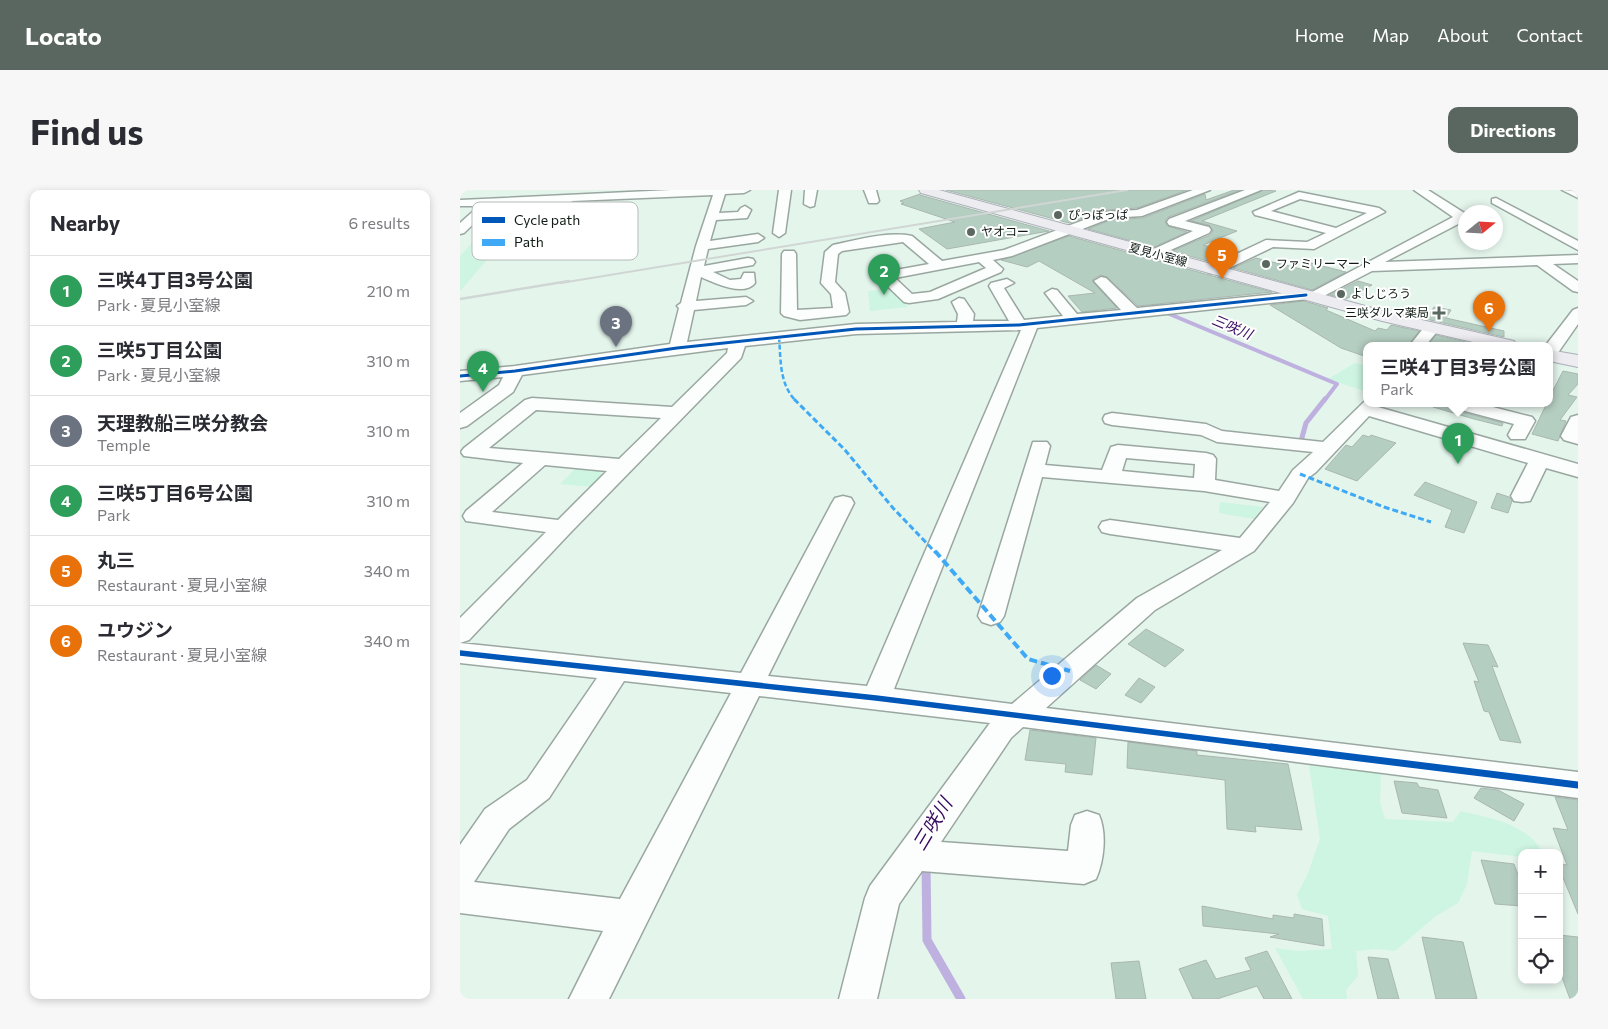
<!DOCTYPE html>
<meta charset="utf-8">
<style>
:root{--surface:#fff;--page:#f7f7f7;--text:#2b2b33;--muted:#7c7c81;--line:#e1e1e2;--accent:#5a6760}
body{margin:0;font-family:Commissioner,"Noto Sans JP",sans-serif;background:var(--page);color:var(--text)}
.controls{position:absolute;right:15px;bottom:15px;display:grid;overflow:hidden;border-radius:10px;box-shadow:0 2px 8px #0003}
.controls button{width:45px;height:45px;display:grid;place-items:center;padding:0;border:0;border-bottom:1px solid var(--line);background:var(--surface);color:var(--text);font:25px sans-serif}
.compass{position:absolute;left:998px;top:15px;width:45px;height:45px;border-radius:50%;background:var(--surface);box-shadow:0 2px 8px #0003;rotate:72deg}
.you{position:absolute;left:591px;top:485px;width:18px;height:18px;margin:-12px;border:4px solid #fff;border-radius:50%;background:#1a73e8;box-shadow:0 0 0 8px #1a73e833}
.badge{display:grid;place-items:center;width:32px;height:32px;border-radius:50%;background:var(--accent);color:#fff;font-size:16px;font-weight:700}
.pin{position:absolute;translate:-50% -41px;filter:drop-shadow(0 1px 2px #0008)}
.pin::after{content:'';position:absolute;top:26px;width:18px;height:15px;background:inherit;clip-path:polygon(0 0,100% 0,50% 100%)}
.popup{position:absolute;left:903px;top:152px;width:190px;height:65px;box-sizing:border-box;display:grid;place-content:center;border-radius:10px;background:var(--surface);filter:drop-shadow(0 1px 4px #0005);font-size:16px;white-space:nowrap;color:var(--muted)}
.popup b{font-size:19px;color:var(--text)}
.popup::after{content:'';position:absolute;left:50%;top:100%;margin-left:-10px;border:10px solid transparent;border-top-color:var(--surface)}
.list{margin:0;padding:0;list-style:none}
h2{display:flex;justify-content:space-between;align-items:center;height:65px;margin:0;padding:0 20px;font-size:21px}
h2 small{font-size:16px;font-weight:400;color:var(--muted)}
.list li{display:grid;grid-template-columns:32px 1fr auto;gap:15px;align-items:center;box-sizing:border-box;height:70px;padding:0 20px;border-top:1px solid var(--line)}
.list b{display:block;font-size:19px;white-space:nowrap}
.list p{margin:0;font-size:16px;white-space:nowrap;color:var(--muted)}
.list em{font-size:16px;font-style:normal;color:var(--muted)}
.icon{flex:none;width:28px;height:28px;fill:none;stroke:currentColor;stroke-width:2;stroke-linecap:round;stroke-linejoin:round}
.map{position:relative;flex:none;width:1118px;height:809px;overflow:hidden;border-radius:10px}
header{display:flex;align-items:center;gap:30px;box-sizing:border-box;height:70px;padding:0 25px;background:var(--accent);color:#fff}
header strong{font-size:24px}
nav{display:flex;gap:28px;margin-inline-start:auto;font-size:18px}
.intro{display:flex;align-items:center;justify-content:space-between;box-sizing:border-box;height:120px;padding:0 30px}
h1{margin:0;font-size:35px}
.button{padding:12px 22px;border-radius:10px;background:var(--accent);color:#fff;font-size:18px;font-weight:700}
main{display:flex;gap:30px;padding:0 30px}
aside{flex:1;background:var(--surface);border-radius:10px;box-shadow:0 2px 8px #0003}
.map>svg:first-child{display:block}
.green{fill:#cdf5e1}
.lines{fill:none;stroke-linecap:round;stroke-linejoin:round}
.stream-far2{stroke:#beb0df;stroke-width:4}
.stream-far1{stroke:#beb0df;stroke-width:5}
.stream{stroke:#beb0df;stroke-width:9}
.building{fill:#b5cec2;stroke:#aab7b0}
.minor-casing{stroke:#9aa7a0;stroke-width:3}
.major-casing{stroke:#abafb7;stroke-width:2}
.minor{fill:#fbfefc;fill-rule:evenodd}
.major{fill:#ececf1;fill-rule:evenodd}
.rail-far1{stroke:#d0d6d3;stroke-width:2}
.rail{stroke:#d0d6d3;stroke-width:2.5}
.quiet-far2{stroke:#3fa9f5;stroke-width:2.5;stroke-dasharray:5 2.5;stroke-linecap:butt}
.quiet-far1{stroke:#3fa9f5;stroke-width:3;stroke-dasharray:6 3;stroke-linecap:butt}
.quiet{stroke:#3fa9f5;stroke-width:4;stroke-dasharray:8 4;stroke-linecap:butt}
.cycleway-far2-casing{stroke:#fff;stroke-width:5}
.cycleway-far1-casing{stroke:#fff;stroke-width:9}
.cycleway-casing{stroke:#fff;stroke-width:10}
.cycleway-far2{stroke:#0057b8;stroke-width:3}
.cycleway-far1{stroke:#0057b8;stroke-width:5.5}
.cycleway{stroke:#0057b8;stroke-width:7}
.poi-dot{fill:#5a6760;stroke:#fff;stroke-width:2}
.labels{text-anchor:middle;stroke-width:4;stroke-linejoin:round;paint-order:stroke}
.far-poi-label{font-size:12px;fill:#0f1b15;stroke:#fff;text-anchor:start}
.far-street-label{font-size:12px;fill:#0f1b15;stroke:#fff}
.far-water-label{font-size:14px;font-style:italic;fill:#370b60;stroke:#fff}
.near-water-label{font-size:19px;font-style:italic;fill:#370b60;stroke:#fff}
.key{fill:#fff;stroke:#b7bbb9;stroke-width:1}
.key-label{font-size:14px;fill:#0f1b15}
</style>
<header>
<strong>Locato</strong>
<nav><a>Home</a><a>Map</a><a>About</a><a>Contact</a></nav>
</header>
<div class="intro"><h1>Find us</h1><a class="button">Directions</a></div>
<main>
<aside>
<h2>Nearby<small>6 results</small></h2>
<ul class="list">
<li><span class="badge" style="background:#2e9e5b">1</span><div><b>三咲4丁目3号公園</b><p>Park · 夏見小室線</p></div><em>210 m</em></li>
<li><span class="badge" style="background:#2e9e5b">2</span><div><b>三咲5丁目公園</b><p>Park · 夏見小室線</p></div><em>310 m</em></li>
<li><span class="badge" style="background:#6b7280">3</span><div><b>天理教船三咲分教会</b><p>Temple</p></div><em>310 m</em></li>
<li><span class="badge" style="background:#2e9e5b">4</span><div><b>三咲5丁目6号公園</b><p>Park</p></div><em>310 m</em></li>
<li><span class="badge" style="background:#e8710a">5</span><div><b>丸三</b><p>Restaurant · 夏見小室線</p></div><em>340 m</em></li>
<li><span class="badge" style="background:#e8710a">6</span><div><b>ユウジン</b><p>Restaurant · 夏見小室線</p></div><em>340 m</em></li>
</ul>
</aside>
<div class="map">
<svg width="1118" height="809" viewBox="0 0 1118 809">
<rect width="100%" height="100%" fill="#e4f5ec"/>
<!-- green -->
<path class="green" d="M52,41L1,100L0,101V66L21,43Z
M433,99L445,110L447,117L410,121L408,101Z
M895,173L907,176V202L868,189Z
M117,277L140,280L143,288L134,297L100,294Z
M760,312L803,317L794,329L759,323Z
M848,568L921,577L920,613L925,629L993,632L1001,621C1029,628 1065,633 1081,660L1080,663H1062V667L1012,661L1007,694L998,713L976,726L935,761L917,759L896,761L898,786L886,800L887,809H843L815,758L838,761L872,759L868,726L842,719L837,704L847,686L860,649Z"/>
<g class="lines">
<!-- stream-far2 -->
<path class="stream-far2" d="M690,109L707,123L877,194L864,211"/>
<!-- stream-far1 -->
<path class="stream-far1" d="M841,251L846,233L865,209"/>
<!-- stream -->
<path class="stream" d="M466,674L467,750L501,809"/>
</g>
<!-- building -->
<path class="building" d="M486,0H727L677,18L645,20L609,33Z
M774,0H780L708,27L705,31L707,36L727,42L694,57L628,39L651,30L683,28L745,4L746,10Z
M803,0L816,1L742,31L777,41L743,55L773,63L754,73L712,61L750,45L753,41L749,35L731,31Z
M460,4V5L589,41L487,59L459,39L495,32L441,14L444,13L440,11Z
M609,46L749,85L812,102L678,116L647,87L641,85L633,89V92L657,118L622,122L608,106L635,103L579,71L567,77L541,70Z
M796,68L841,79L851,73L886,82L852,100L773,78Z
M898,91L912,95L886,109L870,105Z
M844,111L868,118L866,120L915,141L918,138L927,140L931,135L959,141L948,155H907V167L881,158L810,115Z
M974,117L991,120L986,128L1044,141V147L966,129Z
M976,145L1019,155H968Z
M1103,181L1118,184V194L1108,205L1117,207L1100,230L1106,231L1098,251L1072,244L1087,213H1089V208Z
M974,213H986L990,219L1043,233L1042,236L1014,229L973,217Z
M903,245L909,247L911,245L936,253L897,291L865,279L886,255L892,257Z
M965,292L1017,312L1004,343L985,337L992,320L954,305Z
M1037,303L1049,307L1052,311L1048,323L1031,318Z
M686,439L724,460L705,477L668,454Z
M1003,453L1028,455L1038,477L1032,476L1061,553L1040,550L1029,522L1024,521L1014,491L1019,492Z
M636,475L651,484L636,499L620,490Z
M679,488L695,497L681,513L665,505Z
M570,540L636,548L632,585L605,582L606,574L565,570Z
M668,552L737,561V565L828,574L842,640L795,636L796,642L767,639L765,590L667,578Z
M934,591L957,593L959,597L978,600L987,628L942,623Z
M1021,598L1038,600L1064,614L1054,631L1014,608Z
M1095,607L1118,610V724L1099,678V674L1107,675L1093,638L1108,640Z
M1021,670L1054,674L1062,695V716L1035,714Z
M742,716L813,729V725L834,728V724L862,729L864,756L810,747L819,744L743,736Z
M1099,745L1118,747V809H1110L1099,779Z
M962,747L1003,752L1017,809H976Z
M807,761L832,809H804L797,796L757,809H733L719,779L746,770L756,789L791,780L785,768Z
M908,767L928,769L939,809H918Z
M679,771L686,809H656L651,773Z"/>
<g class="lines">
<!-- minor casing -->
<g class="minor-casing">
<path id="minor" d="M211,0H290L284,3L265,4L259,23L278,22L281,18L285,16L291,20L287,28L256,30L250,51L298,44L304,48L298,52L248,59L244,76L288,68L293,69L295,72L293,75L253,82L270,90L281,89L284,83H294L295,93C284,107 254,93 241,87L236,111L286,107L293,111L286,115L234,120L227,152L396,134L497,132L498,124L492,112L499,108L504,109L514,124L513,131H549L529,96L531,93L547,89L554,93L544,98L564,130L603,126L585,103L592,99L597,100L617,124L661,120L634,91L641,87L646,88L677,118L846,101L852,102L993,27L954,0H968L1006,24V30L925,72L1118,65V73L1093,74L1118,91V102L1113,101L1077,75L912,81L854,111L848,109L577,138L434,499L552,514L677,408L762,360L650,344L642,342L639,337L642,332L650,330L780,348L810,312L744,301L582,287L544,426L540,432L531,435L522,432L518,426L573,252H587L590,256L585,275L642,280L651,257L658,255L746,263L753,265L756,269L755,290L819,301L833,280L853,262L757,252L741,245L652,235L645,233L643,229L645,225L652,223L746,234L762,241L863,252L907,209V213H920L918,217L1118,274V287L1086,278L1070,311L1062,312L1054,311L1051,306L1068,273L909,226L856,282L848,288L833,313L794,361L695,420L586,518L1118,582V608L563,537L551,548L481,652L608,661L611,635L615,625L627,621L639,625C647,643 644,671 636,689L624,694L462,681L439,714L417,809H379L405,708L410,696L530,533L299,506L149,809H109L143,741L0,723V655L25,619L67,590L137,488L0,473V453L281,483L372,313L375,308L383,306L391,308L394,313L308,486L407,496L561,140L396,144L285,156L281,168L111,342L9,450L0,453V428L86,342L6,331L3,326L6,321L63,273L4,266L1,262L4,258L65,210L72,208L212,217L267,163L268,158L62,185L53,202L7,236L0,238V223L39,195L43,187L0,191V181L55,176L210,154L219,118L217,116L221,113L236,56L253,5L112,11L81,53L76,54L70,50L100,12L60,14L30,45L26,46L20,42L46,14L33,15L4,43L0,44V33L19,16H0V10ZM76,220L201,228L159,269L29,258ZM666,268L735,274L734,288L662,281ZM85,275L147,281L98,330L32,322ZM164,491L271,503L160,709L14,692L49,639L89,608Z
M319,0H331L325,43L319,47L313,43Z
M345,0H357L354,16L350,17L344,14Z
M404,0H416L419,11L417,13H409Z
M733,0H750L682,26L651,28L552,66L533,70L543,79L541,82L478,109L449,113L444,112L419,88L425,82L469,74L443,52L382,61L378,64L375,92L385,103L389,122L386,125L340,130L324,126L321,123L322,64L324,61H334L336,64L337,120L373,118L371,104L361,93L365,62L373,55C396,50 428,41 452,46L482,71L544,60L645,22L677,20ZM519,72L526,78L470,102L452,104L435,88Z
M785,0H801L725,31L749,37L751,40L749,43L697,66L692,67L685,63L733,41L709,35L707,32L709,29Z
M1102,0L1118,1V8Z
M839,2L919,18L925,22L854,59L813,57L759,83H749L747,80L749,77L806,50L847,52L866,43L795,25L793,22ZM840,9L907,23L876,38L811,21Z
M1036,8L1118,51V60L1032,13V9Z
M1118,118V134L1095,167L1089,168V155H1086L1113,120Z
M972,133L980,138L966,155H950L966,135Z
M988,213H1017L1072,227L1075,231L1065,249H1051L1048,245L1054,234L990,217Z
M1118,225V254L1104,250L1101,246L1111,227Z"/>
</g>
<!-- major casing -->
<g class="major-casing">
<path id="major" d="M459,0H479L931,123L1054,151L1057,155H1026L922,131L461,3Z
M1089,160L1118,165V177L1089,171Z"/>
</g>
<!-- minor -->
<use href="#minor" class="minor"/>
<!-- major -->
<use href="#major" class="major"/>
<!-- rail-far1 -->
<path class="rail-far1" d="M101,93L667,0"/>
<!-- rail -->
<path class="rail" d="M0,109L109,91"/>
<!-- quiet-far2 -->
<path class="quiet-far2" d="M319,147C321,170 319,194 336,211"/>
<!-- quiet-far1 -->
<path class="quiet-far1" d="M334,209L385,260L433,318L476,363
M840,284L924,317L971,332"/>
<!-- quiet -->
<path class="quiet" d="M475,361L568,469L610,481"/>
<!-- cycleway-far2 casing -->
<g class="cycleway-far2-casing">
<path id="cycleway-far2" d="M0,186L55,181L217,158L396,139L559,135L846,105"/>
</g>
<!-- cycleway-far1 casing -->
<g class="cycleway-far1-casing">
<path id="cycleway-far1" d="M0,463L416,508L821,558"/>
</g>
<!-- cycleway casing -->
<g class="cycleway-casing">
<path id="cycleway" d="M811,557L1118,595"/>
</g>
<!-- cycleway-far2 -->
<use href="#cycleway-far2" class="cycleway-far2"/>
<!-- cycleway-far1 -->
<use href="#cycleway-far1" class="cycleway-far1"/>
<!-- cycleway -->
<use href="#cycleway" class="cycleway"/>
</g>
<!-- markers -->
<g class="poi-dot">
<circle cx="598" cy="25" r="5"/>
<circle cx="511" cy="42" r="5"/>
<circle cx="806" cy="74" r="5"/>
<circle cx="881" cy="104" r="5"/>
<path d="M976.5 115.5h5v5h5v5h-5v5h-5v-5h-5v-5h5z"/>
</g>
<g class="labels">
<!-- far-poi labels -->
<g class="far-poi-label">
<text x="608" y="29">ぴっぽっぱ</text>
<text x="521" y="46">ヤオコー</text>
<text x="816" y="78">ファミリーマート</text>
<text x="891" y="108">よしじろう</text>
<text x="969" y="127" text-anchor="end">三咲ダルマ薬局</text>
</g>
<!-- far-street labels -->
<g class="far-street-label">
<text transform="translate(698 65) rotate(15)" y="4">夏見小室線</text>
</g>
<!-- far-water labels -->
<g class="far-water-label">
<text transform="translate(772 137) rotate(23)" y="5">三咲川</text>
</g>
<!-- near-water labels -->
<g class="near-water-label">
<text transform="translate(472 634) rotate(-59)" y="7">三咲川</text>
</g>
</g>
<!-- legend -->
<rect x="12" y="12" width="166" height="58" rx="8" class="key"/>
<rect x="22" y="27" width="23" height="6" fill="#0057b8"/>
<rect x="22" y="49" width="23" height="7" fill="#3fa9f5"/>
<g class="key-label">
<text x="54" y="35">Cycle path</text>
<text x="54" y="57">Path</text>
</g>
</svg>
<div class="controls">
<button>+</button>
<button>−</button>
<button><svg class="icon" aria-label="locate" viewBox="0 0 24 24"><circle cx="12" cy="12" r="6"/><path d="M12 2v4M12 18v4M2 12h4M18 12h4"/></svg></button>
</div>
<svg class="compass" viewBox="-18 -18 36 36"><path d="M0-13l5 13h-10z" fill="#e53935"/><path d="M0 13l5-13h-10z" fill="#7c7c81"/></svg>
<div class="you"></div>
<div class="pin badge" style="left:998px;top:274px;background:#2e9e5b">1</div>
<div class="popup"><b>三咲4丁目3号公園</b>Park</div>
<div class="pin badge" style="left:424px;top:105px;background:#2e9e5b">2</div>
<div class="pin badge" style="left:156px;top:157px;background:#6b7280">3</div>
<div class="pin badge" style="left:23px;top:202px;background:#2e9e5b">4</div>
<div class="pin badge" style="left:762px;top:89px;background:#e8710a">5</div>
<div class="pin badge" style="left:1029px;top:142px;background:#e8710a">6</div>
</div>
</main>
